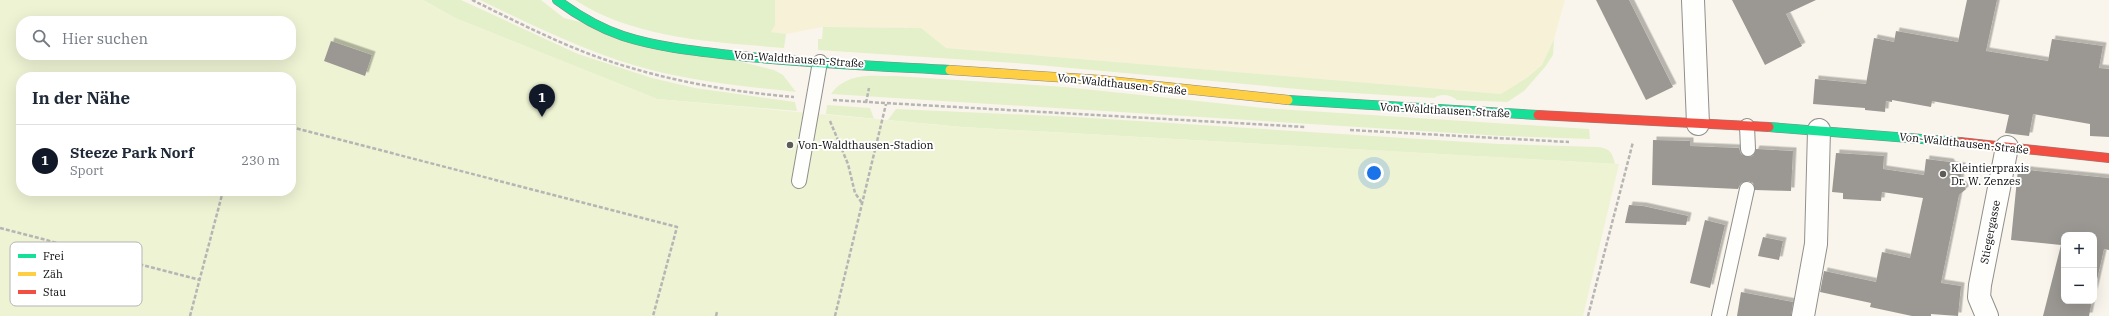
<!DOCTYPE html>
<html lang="de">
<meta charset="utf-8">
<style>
:root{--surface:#fff;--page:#f2f2f3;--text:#1f2937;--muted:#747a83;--line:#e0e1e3;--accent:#111827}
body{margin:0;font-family:"IBM Plex Serif",serif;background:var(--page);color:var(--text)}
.controls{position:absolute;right:12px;bottom:12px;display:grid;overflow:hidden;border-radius:8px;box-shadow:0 4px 16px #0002}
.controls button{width:36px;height:36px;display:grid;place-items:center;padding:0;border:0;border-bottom:1px solid var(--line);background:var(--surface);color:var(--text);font:20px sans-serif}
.you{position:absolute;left:1374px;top:173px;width:14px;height:14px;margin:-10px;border:3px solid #fff;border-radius:50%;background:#1a73e8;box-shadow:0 0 0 6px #1a73e833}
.badge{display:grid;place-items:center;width:26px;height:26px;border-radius:50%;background:var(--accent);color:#fff;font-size:13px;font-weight:700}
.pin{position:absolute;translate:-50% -33px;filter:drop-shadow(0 1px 2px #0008)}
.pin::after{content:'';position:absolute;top:21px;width:14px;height:12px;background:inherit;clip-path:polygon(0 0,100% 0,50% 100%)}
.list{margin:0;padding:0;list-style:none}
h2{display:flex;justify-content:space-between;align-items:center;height:52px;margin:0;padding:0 16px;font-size:17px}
h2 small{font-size:13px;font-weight:400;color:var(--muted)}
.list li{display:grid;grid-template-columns:26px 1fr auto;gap:12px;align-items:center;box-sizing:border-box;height:72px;padding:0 16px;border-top:1px solid var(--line)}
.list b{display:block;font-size:15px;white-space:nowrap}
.list p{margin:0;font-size:13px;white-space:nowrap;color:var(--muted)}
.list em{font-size:13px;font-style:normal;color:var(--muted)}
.icon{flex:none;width:22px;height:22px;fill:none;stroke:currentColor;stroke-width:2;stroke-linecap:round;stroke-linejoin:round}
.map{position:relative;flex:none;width:2109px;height:316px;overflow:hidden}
.search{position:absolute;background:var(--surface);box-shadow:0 4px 16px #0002;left:16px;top:16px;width:280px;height:44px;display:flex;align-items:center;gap:10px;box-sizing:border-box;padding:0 14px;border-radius:16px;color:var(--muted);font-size:15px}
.panel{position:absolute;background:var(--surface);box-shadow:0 4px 16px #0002;left:16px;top:72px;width:280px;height:124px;border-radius:16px}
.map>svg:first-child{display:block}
.farmland{fill:#f7f1d7}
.green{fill:#e4f0ca}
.pitch{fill:#eef3d4;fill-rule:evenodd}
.building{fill:#9b9893;filter:url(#shadow)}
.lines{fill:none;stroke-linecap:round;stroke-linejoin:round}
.lane-casing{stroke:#918f8b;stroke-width:16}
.street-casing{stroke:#918f8b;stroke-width:24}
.fast-casing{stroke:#888682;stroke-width:10}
.slow-casing{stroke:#888682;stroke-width:10}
.jam-casing{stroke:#888682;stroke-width:10}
.path{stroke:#b6b5b4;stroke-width:2.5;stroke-dasharray:4 2;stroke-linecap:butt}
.lane{stroke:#fefefc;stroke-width:14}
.street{stroke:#fefefc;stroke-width:22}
.fast{stroke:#16e098;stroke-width:9}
.slow{stroke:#ffcf43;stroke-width:9}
.jam{stroke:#f24e42;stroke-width:9}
.poi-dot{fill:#5d5c58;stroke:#fff;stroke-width:1.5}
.labels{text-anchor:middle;stroke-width:4;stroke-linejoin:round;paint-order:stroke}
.street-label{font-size:11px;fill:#090909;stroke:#fff}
.poi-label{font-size:11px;fill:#090909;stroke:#fff;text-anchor:start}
.key{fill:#fff;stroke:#b5b5b5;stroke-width:1}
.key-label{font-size:11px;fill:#090909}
</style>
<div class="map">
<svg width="2109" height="316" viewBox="0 0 2109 316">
<defs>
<filter id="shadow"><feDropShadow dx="3.5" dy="-3.5" stdDeviation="0" flood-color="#0004"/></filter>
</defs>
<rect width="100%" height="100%" fill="#f9f5ec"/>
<!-- farmland -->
<path class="farmland" d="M775,0H1565L1554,39L1542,65L1528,77L1501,94L946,48L921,28L823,27L786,34L771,32L775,25Z"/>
<!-- green -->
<path class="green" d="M423,0H461L578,54L652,78L695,88L795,102L797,111L657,99L455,18Z
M480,0H541L564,18L774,70L783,75L796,92C749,87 701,82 655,71C594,56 536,27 480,0Z
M575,0H775V25L771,32L786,34L784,48C714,42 635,39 575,0Z
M823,27L921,28L946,48L1501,94L1528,77L1542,65L1554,39L1553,55L1545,67L1524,91L1512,99L1507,102L1457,100C1450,95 1442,93 1434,98L1320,91L1015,63L818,50V39H822Z
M896,76L1065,87L1264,108L1589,129L1590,139L1502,136L831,94C847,72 871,76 896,76Z
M827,105L870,108L874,119H877L826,114Z
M896,109L1075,117L1499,144L1597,147C1610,148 1612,152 1615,164L962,127L888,120Z"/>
<!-- pitch -->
<path class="pitch" d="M0,0H423L455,18L657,99L962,127L1619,164L1583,316H0ZM21,21H291V55H21ZM21,77H291V191H21Z"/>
<!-- building -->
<path class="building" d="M1596,0H1629L1673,87L1646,100Z
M1732,0H1816L1786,14L1802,46L1765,65Z
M1967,0H1997L1986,51L2048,61L2052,39L2103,46L2099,68L2109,69V137L2090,136V124L2033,114L2029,136L2005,133L2009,115L1932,101L1931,107L1892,100V102L1886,101L1885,112L1865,110V108L1813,104L1815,79L1866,84L1874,38L1894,42L1896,31L1958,42Z
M331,41L372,55L365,76L324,61Z
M1653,140L1690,141V146L1739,148L1741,154L1748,157L1753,156L1756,149L1793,151L1791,191L1755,190L1753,183L1748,181L1741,183L1738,189L1652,185Z
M1836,153L1884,156L1883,169L1924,175L1926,159L1950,162L1952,165L1962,166L1960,182L1966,189L1959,195L1941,283L1961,286L1958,316L1931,314V316H1912L1870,307L1871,303L1820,292L1824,271L1876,282L1882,252L1910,258L1923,198L1882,192L1881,201L1843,199V193L1832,192Z
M2018,169L2109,178V250L2104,249L2094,293V235H2064V301H2092L2089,316H2043L2061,245L2011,240Z
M1629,205L1643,206L1688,216L1686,225L1625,223Z
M1705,220L1725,225L1710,288L1690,283Z
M1763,237L1783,241L1779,260L1758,256Z
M1741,292L1793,302L1791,316H1737Z"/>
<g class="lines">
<!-- lane casing -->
<g class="lane-casing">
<path id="lane" d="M1747,126L1748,149
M799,181L820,62
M1719,316L1747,189"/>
</g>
<!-- street casing -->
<g class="street-casing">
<path id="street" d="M1693,0L1698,124
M1803,316L1816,244L1819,130
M1987,316L1979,297L1980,285L2007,147"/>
</g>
<!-- fast casing -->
<g class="fast-casing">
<path id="fast" d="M557,0C577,15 599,28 623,36C657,47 695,51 730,55C803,63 877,66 950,70
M1288,100L1538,115
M1769,127L1960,142"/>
</g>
<!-- slow casing -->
<g class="slow-casing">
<path id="slow" d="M950,70L1100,80L1288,100"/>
</g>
<!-- jam casing -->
<g class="jam-casing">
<path id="jam" d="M1538,115L1769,127
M1960,142L2109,158"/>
</g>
<!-- path -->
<path class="path" d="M472,0C507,17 542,35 579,50C647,77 721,91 794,97
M833,100L1305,127
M866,103L869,88
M830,121L848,164L855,193L862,203
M291,127L677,227L653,316
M1350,130L1569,142
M0,228L200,280
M190,316L223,191
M716,316L717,312
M835,316L886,104
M1588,316L1633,142"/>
<!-- lane -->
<use href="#lane" class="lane"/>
<!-- street -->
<use href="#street" class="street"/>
<!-- fast -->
<use href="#fast" class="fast"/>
<!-- slow -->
<use href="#slow" class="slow"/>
<!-- jam -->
<use href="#jam" class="jam"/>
</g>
<!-- markers -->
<g class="poi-dot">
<circle cx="790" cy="145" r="4"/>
<circle cx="1943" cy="174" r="4"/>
</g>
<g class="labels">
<!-- street labels -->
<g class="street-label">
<text transform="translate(799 59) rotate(4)" y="4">Von-Waldthausen-Straße</text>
<text transform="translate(1122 84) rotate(6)" y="4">Von-Waldthausen-Straße</text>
<text transform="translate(1445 110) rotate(3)" y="4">Von-Waldthausen-Straße</text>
<text transform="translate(1964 143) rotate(6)" y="4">Von-Waldthausen-Straße</text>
<text transform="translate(1990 232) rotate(-79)" y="4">Stiegergasse</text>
</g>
<!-- poi labels -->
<g class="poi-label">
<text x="798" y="149">Von-Waldthausen-Stadion</text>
<text x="1951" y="172">Kleintierpraxis<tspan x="1951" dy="13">Dr. W. Zenzes</tspan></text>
</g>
</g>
<!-- legend -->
<rect x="10" y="242" width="132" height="64" rx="6" class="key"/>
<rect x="18" y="254" width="18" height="4" fill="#16e098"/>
<rect x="18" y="272" width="18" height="4" fill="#ffcf43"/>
<rect x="18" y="290" width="18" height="4" fill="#f24e42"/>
<g class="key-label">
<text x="43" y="260">Frei</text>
<text x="43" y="278">Zäh</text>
<text x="43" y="296">Stau</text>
</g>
</svg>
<div class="controls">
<button>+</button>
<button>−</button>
</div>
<div class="you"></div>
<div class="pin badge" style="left:542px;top:117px">1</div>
<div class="search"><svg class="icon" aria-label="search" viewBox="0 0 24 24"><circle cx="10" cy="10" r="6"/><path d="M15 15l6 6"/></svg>Hier suchen</div>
<section class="panel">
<h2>In der Nähe<small></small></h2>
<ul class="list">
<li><span class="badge">1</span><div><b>Steeze Park Norf</b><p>Sport</p></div><em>230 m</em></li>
</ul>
</section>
</div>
